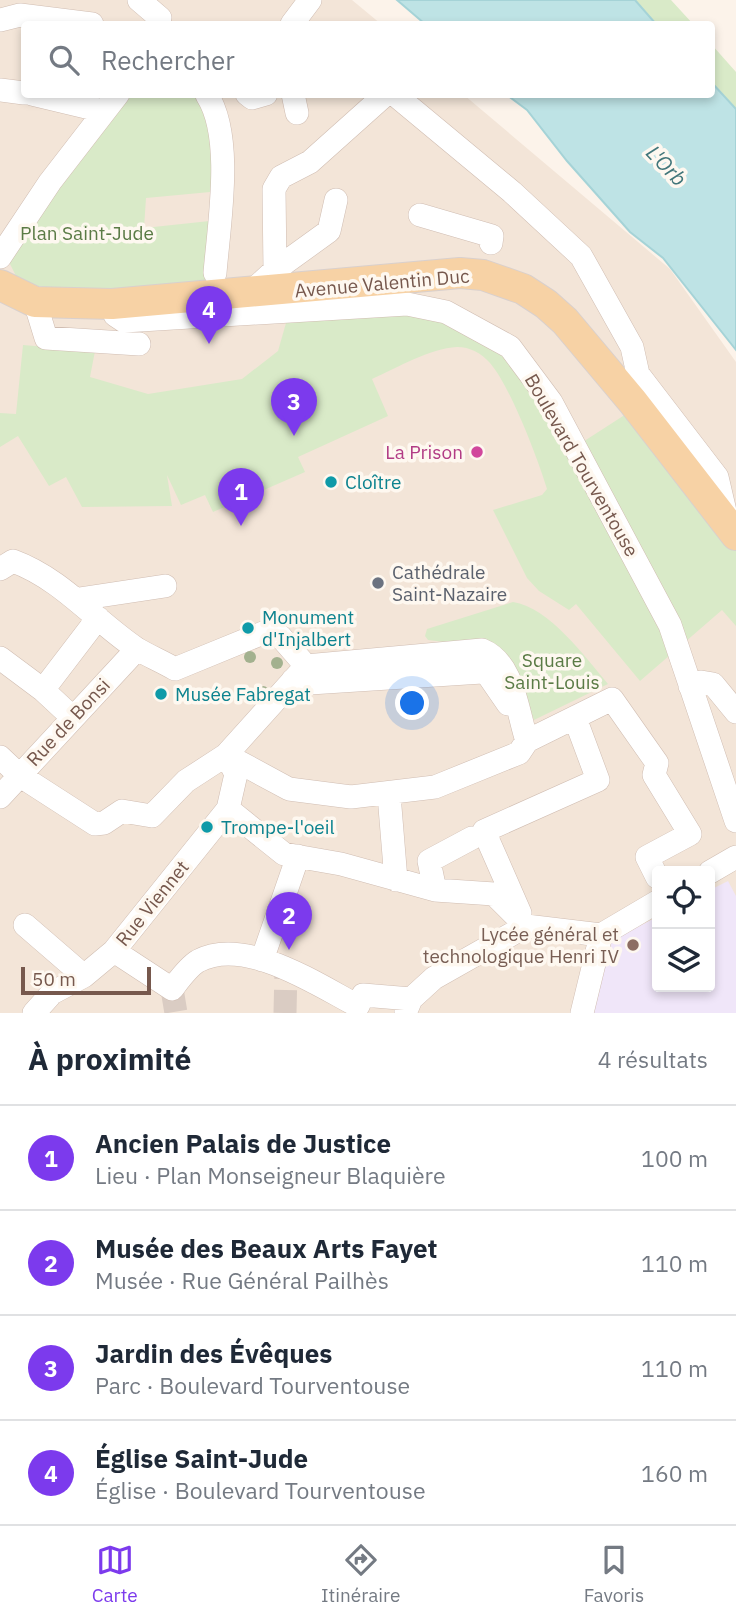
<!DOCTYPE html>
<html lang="fr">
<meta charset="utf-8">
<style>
:root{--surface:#fff;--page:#f6f6f7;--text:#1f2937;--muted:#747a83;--line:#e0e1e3;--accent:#7c3aed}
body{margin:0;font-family:"IBM Plex Sans",sans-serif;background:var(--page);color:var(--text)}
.controls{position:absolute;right:21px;bottom:21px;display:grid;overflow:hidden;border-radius:7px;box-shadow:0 4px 10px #0003}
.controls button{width:63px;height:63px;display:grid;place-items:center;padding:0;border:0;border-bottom:2px solid var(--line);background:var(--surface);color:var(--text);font:35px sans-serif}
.scale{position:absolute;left:21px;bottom:18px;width:130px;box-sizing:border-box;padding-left:7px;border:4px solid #76584d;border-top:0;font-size:19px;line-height:24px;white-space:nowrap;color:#76584d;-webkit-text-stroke:5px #fef8f0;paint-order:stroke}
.you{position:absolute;left:413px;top:704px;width:24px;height:24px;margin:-18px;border:5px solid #fff;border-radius:50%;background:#1a73e8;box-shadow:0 0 0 10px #1a73e833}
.badge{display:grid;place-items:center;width:46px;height:46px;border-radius:50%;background:var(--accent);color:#fff;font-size:23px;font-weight:700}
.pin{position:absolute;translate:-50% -58px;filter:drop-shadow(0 2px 4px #0008)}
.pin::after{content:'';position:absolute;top:37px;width:24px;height:21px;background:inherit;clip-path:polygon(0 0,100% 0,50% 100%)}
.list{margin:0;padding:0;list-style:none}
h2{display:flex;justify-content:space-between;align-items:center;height:91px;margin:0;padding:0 28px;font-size:30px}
h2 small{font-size:23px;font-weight:400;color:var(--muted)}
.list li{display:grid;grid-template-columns:46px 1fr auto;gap:21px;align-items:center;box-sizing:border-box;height:105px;padding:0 28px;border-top:2px solid var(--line)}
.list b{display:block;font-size:26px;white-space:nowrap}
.list p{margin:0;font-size:23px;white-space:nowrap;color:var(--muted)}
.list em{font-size:23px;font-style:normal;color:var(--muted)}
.icon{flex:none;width:38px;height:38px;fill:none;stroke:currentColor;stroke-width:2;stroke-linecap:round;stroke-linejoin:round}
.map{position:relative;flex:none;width:736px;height:1013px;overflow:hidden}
.search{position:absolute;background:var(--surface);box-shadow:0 4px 10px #0003;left:21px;right:21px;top:21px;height:77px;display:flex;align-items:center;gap:18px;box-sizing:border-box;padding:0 24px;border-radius:7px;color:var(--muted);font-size:26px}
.sheet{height:511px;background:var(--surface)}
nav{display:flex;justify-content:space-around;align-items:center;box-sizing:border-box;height:98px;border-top:2px solid var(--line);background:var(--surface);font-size:19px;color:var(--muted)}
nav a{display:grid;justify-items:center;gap:4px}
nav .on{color:var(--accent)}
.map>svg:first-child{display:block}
.residential{fill:#f3e5d8;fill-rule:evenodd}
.education{fill:#f0e6f9}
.green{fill:#d9eac8}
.water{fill:#bee3e5;stroke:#a5d3d7;stroke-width:2}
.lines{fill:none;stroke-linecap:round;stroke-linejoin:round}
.minor-tunnel{stroke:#daccc3;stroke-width:23;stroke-dasharray:23 11;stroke-linecap:butt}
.minor-casing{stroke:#d0bdb2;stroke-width:24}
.major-casing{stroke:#d9d0cd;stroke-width:32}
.minor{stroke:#fff;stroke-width:23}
.major{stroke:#f7d2a5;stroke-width:30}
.tree{fill:#a3b18f}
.hotel-dot{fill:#d1479c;stroke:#fef8f0;stroke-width:2.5}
.culture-dot{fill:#0f9aa8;stroke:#fef8f0;stroke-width:2.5}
.worship-dot{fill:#6b7280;stroke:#fef8f0;stroke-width:2.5}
.education-dot{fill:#8d6e63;stroke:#fef8f0;stroke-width:2.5}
.labels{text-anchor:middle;stroke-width:7;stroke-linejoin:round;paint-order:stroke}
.park-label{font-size:19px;fill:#5a7b45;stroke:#fef8f0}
.street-label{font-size:19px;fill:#76584d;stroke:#fef8f0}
.hotel-label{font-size:19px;fill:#b23c85;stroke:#fef8f0;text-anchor:end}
.culture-label{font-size:19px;fill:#0d838f;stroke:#fef8f0;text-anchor:start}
.worship-label{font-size:19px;fill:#5b616d;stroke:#fef8f0;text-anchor:start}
.education-label{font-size:19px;fill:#785e54;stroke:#fef8f0;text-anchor:end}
.water-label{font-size:21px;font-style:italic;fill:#41767a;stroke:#fef8f0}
</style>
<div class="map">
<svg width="736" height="1013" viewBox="0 0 736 1013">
<rect width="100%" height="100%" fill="#fcf3ea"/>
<!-- residential -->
<path class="residential" d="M0,0H352L381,24H24V94L464,95L670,269L736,362V1013H0ZM657,871H710V987H657Z"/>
<!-- education -->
<path class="education" d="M728,881L736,896V1013H590L606,950L613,940L657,917V987H710V890Z"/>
<!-- green -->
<path class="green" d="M635,0H671L693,24H656Z
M712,45L736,72V109L712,83Z
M118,95H207L221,191L146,198L144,228L219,220L209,285C146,288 78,302 18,280L7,258Z
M407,304L492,335L575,447L637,407L736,535V626L722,610L640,681L576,604L569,610L539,591L527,578L493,510L542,495L547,489C538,459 510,386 490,363C481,353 470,347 457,347C430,348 397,368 372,379L388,416L298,457L305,472L213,512L205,495L181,505L167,475L172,506L82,507L66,477L49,486L18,436L0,447V413L16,414L23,345L95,351L90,377L148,394L242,379L278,351L290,309Z
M513,602C549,607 586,658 608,684L534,720L516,670L494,648L428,640L425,636L427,629Z"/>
<!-- water -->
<path class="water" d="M397,0H635L656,24H425Z
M712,83L736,109V350L663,258L630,232L567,161L527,110L507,95L712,94Z"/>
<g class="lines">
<!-- minor-tunnel -->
<path class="minor-tunnel" d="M172,989L176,1013
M285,1013L286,969"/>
<!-- minor casing -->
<g class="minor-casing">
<path id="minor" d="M139,0L160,18
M0,20L20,15L92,24
M292,24L310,0
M0,90L24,93
M32,94L103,111
M247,94L252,98L266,94
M293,94L297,113
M394,94L512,192L581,256L632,347L638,374L717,477L727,520
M207,95C234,137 219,223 215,273
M420,215L492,236L491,243
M0,257L50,182L118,94
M275,270L329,231L336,200
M250,293L275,270L274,189L281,177L310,162L386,94
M35,302L46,338L139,344
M112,304L115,315L124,321L407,304L446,312L510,347L551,402L670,625L736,821
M0,569L13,561C62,579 94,620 137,649C149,656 163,662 175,669L263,633L280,636L306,666L482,650C514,663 517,711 527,741
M79,599L165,586
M0,658L43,690L72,717
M293,680L310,683L482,672L488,675L508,704
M690,686L701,682L713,684L736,712
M43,690L98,618
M226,755L289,789L351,797L435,787L519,753L527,741L612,699L657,763L654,775L690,834L647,857L657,877
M0,757L19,775L95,824L104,823L122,811L152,816L186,781L226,755L306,666
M389,795L396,880
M0,797L137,649
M228,809L284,854L341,864L435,890L494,894L526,926
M710,872L736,857
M435,890L429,861L472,838
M520,913L484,831L598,780L575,718
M25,925L84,976
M114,951L172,989C179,980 188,967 198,961C245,936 316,984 358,1006L363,995L411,999
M262,960L298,856
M406,1011L411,999L434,978L526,926L601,935L657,902
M34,1013L52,993L84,976L114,951L228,809L236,774L226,755
M582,1013L601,935"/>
</g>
<!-- major casing -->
<g class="major-casing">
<path id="major" d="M0,285L35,302L112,304L460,273L483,275L523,289L546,304L565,321L633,402L736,535"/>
</g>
<!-- minor -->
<use href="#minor" class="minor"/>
<!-- major -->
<use href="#major" class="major"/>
</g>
<!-- trees -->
<g class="tree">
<circle cx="250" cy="657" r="6"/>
<circle cx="277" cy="663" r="6"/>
<circle cx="263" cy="692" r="6"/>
</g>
<!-- markers -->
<circle class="hotel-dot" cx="477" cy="452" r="7"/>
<g class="culture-dot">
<circle cx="331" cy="482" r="7"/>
<circle cx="248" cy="628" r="7"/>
<circle cx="161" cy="694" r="7"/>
<circle cx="207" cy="827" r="7"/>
</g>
<circle class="worship-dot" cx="378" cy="583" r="7"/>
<circle class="education-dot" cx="633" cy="945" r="7"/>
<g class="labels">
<!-- park labels -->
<g class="park-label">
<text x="87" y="240">Plan Saint-Jude</text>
<text x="552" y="667">Square<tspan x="552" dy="22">Saint-Louis</tspan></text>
</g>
<!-- street labels -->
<g class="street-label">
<text transform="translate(382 283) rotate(-5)" y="7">Avenue Valentin Duc</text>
<text transform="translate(582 465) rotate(60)" y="7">Boulevard Tourventouse</text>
<text transform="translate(68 722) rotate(-47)" y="7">Rue de Bonsi</text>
<text transform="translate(152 903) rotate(-51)" y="7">Rue Viennet</text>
</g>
<!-- hotel labels -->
<g class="hotel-label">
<text x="463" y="459">La Prison</text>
</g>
<!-- culture labels -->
<g class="culture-label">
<text x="345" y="489">Cloître</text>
<text x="262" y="624">Monument<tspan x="262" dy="22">d'Injalbert</tspan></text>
<text x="175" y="701">Musée Fabregat</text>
<text x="221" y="834">Trompe-l'oeil</text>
</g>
<!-- worship labels -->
<g class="worship-label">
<text x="392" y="579">Cathédrale<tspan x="392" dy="22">Saint-Nazaire</tspan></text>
</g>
<!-- education labels -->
<g class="education-label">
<text x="619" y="941">Lycée général et<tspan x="619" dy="22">technologique Henri IV</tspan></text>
</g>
<!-- water labels -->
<g class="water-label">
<text transform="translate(666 166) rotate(46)" y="7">L'Orb</text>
</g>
</g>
</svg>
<div class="controls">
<button><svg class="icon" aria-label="locate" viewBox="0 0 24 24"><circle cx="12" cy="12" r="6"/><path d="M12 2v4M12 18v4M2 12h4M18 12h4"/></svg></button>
<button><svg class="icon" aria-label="layers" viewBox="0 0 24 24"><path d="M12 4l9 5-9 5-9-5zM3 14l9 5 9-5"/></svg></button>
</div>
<div class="scale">50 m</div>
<div class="you"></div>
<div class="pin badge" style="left:241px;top:526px">1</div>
<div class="pin badge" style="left:289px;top:950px">2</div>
<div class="pin badge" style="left:294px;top:436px">3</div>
<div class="pin badge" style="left:209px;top:344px">4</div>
<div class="search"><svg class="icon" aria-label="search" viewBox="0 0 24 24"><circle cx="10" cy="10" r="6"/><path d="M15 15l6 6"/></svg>Rechercher</div>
</div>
<section class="sheet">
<h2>À proximité<small>4 résultats</small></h2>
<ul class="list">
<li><span class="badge">1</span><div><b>Ancien Palais de Justice</b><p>Lieu · Plan Monseigneur Blaquière</p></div><em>100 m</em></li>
<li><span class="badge">2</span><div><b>Musée des Beaux Arts Fayet</b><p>Musée · Rue Général Pailhès</p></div><em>110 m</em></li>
<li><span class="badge">3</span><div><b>Jardin des Évêques</b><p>Parc · Boulevard Tourventouse</p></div><em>110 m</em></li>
<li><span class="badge">4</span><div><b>Église Saint-Jude</b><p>Église · Boulevard Tourventouse</p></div><em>160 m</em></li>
</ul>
</section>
<nav>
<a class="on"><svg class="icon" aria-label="map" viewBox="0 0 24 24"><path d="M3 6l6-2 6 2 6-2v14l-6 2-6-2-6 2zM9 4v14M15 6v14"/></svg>Carte</a>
<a><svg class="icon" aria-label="directions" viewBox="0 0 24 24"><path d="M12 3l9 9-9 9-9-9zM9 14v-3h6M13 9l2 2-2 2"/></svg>Itinéraire</a>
<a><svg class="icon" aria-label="saved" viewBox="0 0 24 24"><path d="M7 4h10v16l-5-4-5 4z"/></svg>Favoris</a>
</nav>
